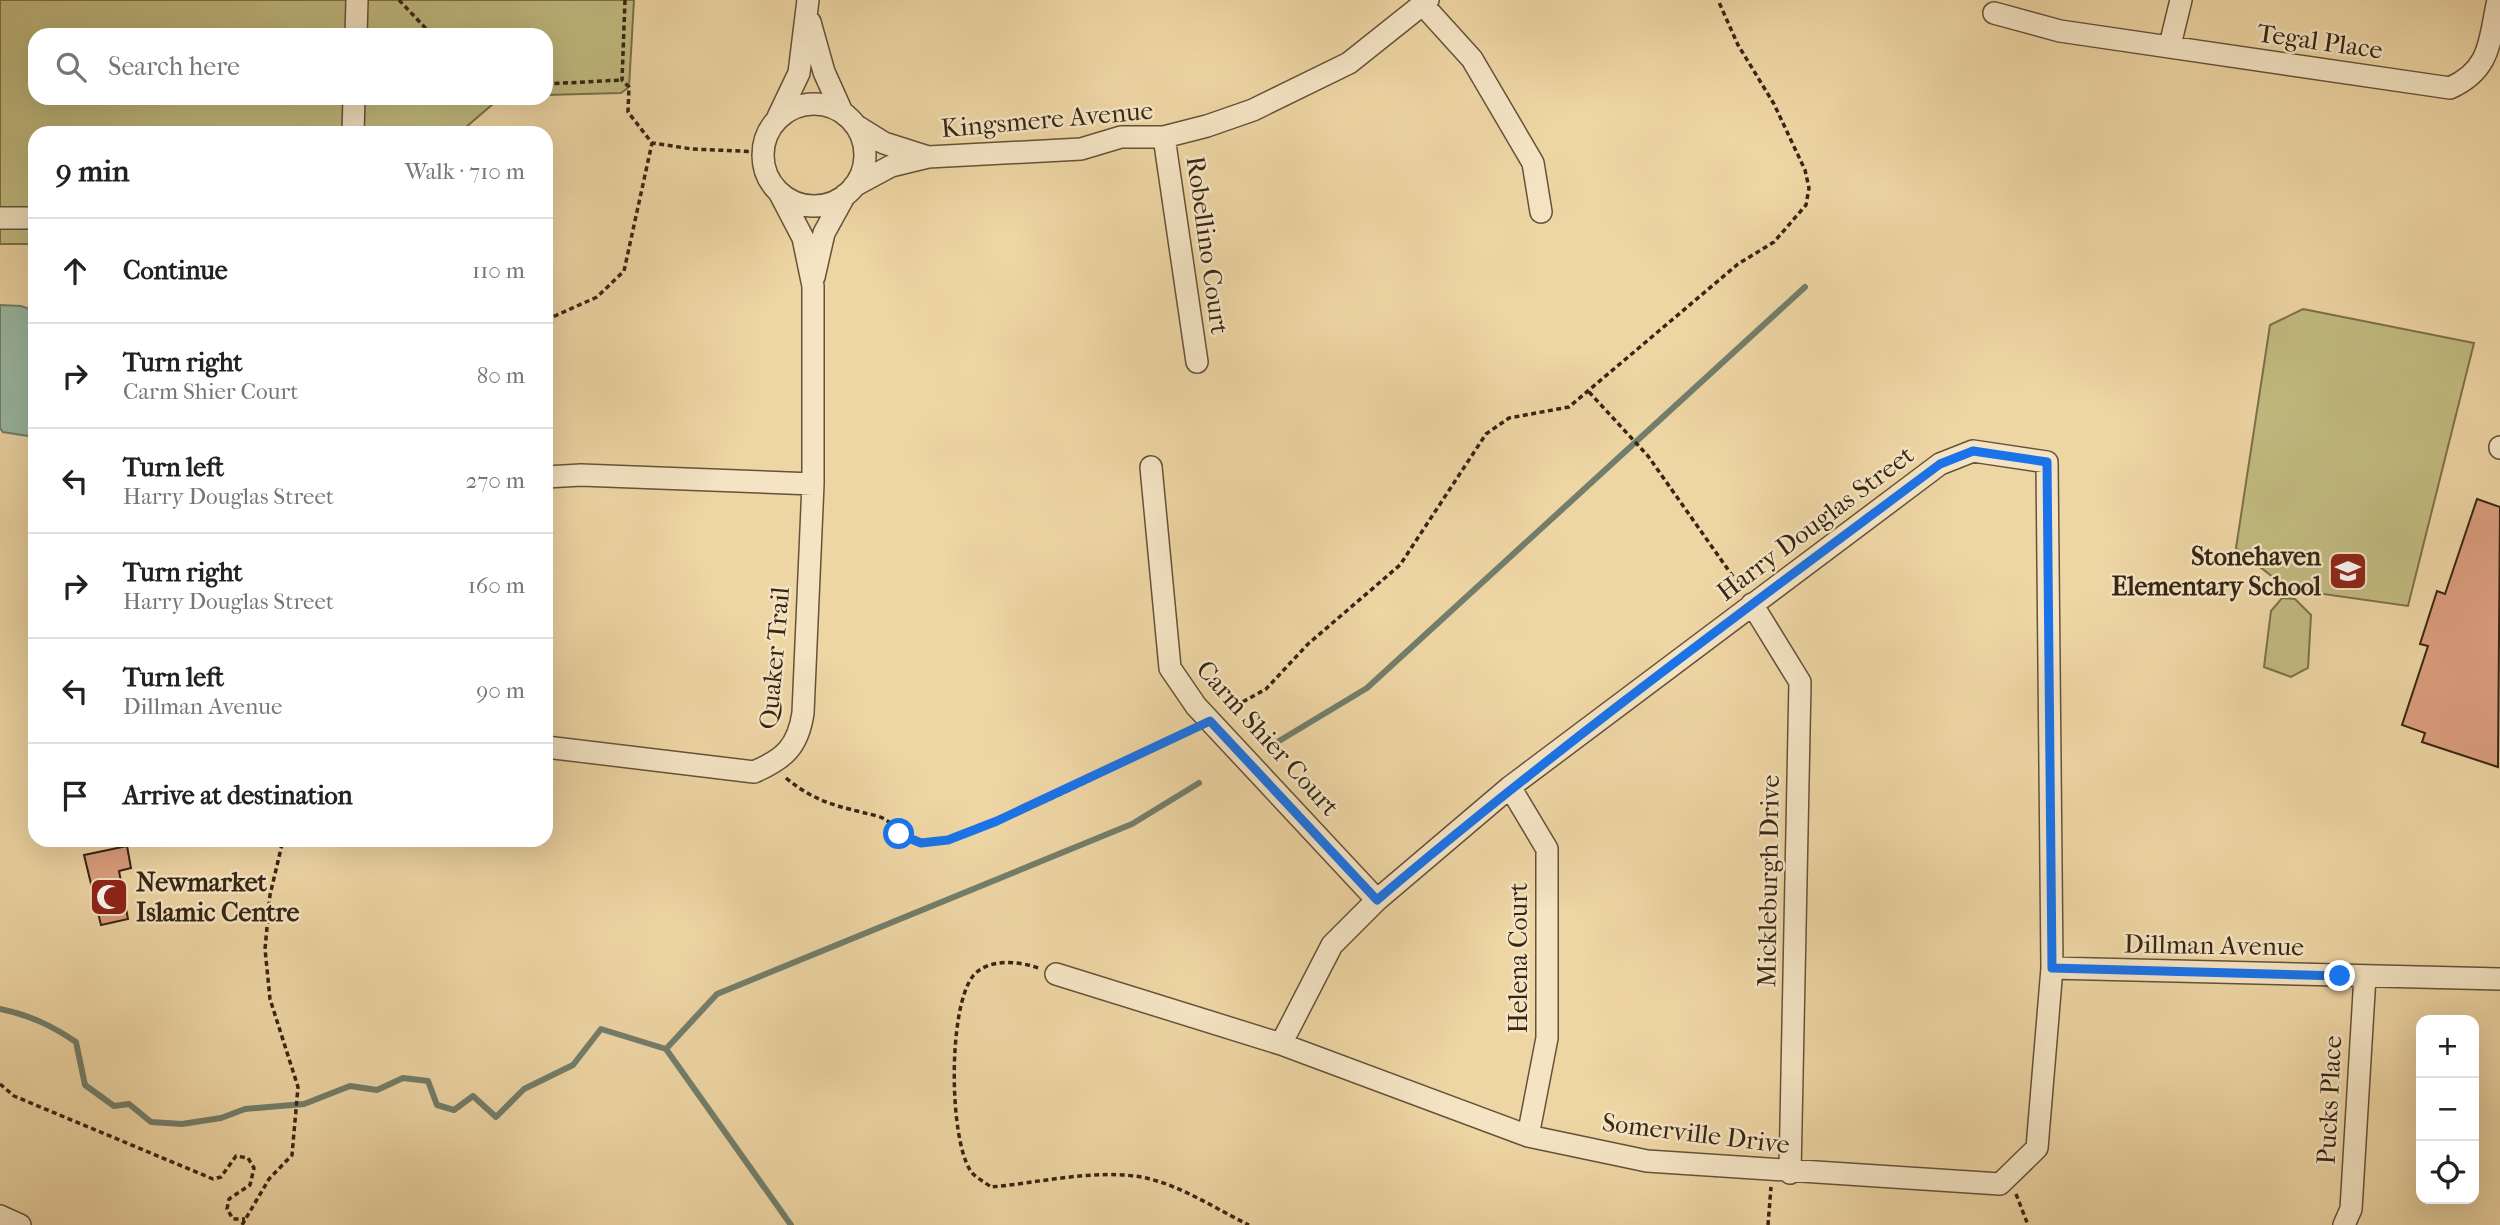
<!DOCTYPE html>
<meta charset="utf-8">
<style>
:root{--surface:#fff;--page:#f2f2f2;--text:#222;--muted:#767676;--line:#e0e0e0}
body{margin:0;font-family:"IM FELL French Canon",serif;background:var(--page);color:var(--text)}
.controls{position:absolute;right:21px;bottom:21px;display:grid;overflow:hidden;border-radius:14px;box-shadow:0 7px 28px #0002}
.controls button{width:63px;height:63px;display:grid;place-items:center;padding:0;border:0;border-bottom:2px solid var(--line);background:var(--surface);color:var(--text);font:35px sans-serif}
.stop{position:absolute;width:21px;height:21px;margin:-16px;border:5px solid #1a73e8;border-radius:50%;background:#fff}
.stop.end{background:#1a73e8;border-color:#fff;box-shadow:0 2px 7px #0008}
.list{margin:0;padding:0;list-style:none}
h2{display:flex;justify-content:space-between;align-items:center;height:91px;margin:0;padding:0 28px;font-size:30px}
h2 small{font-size:23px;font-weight:400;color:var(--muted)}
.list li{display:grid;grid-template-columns:46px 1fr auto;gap:21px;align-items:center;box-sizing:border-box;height:105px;padding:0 28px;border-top:2px solid var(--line)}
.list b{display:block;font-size:26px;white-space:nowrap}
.list p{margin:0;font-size:23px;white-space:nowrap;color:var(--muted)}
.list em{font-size:23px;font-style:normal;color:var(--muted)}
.icon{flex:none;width:38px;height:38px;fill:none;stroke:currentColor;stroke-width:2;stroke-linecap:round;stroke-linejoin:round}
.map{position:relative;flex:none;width:2500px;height:1225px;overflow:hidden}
.search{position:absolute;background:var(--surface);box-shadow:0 7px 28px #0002;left:28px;top:28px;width:525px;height:77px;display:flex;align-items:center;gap:18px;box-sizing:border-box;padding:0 24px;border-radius:21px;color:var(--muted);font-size:26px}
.panel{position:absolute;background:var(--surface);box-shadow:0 7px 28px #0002;left:28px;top:126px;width:525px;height:721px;border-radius:21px}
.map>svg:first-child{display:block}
.green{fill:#c1bb80;stroke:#7c704a;stroke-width:2}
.water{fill:#99b9a5;stroke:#727e6b;stroke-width:2}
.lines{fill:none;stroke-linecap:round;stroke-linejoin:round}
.stream{stroke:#727e6b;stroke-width:6}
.building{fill:#dc9e7f;stroke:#372614;stroke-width:2}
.minor-casing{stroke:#655238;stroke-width:24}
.path{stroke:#372614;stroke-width:3.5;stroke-dasharray:5 3.5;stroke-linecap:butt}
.minor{stroke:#f4e4c4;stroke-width:21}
.route{stroke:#1a73e8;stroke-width:9}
.labels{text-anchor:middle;stroke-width:5;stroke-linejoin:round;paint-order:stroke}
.street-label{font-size:26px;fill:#372614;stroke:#f4e4c4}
.poi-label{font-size:26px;font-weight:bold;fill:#372614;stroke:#f4e4c4;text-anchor:end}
</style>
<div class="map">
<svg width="2500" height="1225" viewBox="0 0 2500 1225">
<rect width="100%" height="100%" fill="#eed5a4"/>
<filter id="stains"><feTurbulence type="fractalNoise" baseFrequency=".00286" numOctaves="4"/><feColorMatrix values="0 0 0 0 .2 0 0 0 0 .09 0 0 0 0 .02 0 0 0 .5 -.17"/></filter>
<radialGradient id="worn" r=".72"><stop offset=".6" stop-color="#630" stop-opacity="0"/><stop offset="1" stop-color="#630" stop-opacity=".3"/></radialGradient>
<!-- green -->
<path class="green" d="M0,0H634L629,87L621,93L546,95V35H35V98H500L459,133H35V244H0Z
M2303,309L2474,343L2408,606L2288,589L2236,548L2270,325Z
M2282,598L2295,599L2311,615L2308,668L2291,677L2264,667L2271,611Z"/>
<!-- water -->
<path class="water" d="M0,305L21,306L35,311V361L31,371L35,373V437L3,432L0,428Z"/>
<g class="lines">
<!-- stream -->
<path class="stream" d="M1279,741L1367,688L1805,287
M0,1009C29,1015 51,1025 76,1042L85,1085L114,1106L129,1104L151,1122L182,1124L221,1118L245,1109L304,1104L350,1086L377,1090L403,1078L428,1081L437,1105L454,1110L473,1096L496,1117L524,1089L573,1065L601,1029L666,1049L791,1225
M666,1049L717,994L1132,824L1199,783"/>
</g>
<!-- building -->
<path class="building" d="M2477,499L2500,507L2498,767L2422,742L2425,733L2402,725L2428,646L2420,644L2437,591L2445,594Z
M127,846L131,868L119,871L128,919L101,925L84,855Z"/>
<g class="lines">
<!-- minor casing -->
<g class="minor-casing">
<path id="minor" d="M1423,5L1472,59L1533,163L1541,212
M1994,13L2060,31L2450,88C2492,69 2489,40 2498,0
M810,22L824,72L842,112
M356,35L357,0
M2170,45L2181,0
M763 155a51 51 0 1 1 102 0a51 51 0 1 1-102 0Z
M778,117L799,73L808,0
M855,125L884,143L928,157
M353,133L354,98
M1164,137L1197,362
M854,186L891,166L928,157L1081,149L1121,137H1164L1207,126L1253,110L1349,63L1428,0
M0,218H35
M814,277L824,233L845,195
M2500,447V448
M1151,467L1170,668L1196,706L1377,900
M546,477L581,475L813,484
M1752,604L1800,682L1790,1173
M546,747L754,772C784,759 798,747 803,713L813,484V286L803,238L780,194
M1510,787L1547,849V1038L1528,1136
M2052,968L2500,979
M1056,974L1281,1044L1528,1136L1647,1161L2000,1184L2037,1148L2052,968L2047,462L1973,451L1940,464L1510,787L1377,900L1332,945L1281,1044
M0,1216L20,1225
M2344,1225L2351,1209L2365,976"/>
</g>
<!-- path -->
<path class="path" d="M399,0L432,35
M625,0L622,80L629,87L628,112L652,143L692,149L762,152
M546,84L622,80
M546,320L597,297L624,271L652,143
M1589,392L1648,456L1741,588
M1228,710L1266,689L1308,644L1400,565L1486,434L1509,418L1569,407L1738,264L1774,242L1806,205L1809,188L1805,170L1774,104L1738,45L1718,0
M786,778C818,804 838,806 877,816C894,820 902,841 922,843C964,848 1143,753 1191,730
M1038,968C1019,961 988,958 973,976C948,1008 949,1136 970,1170C974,1177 985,1182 991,1187C1038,1183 1093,1169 1141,1177C1179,1184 1214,1208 1249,1225
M0,1084L14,1096L213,1179L221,1177L236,1156L248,1158L254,1168L250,1185L229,1199L227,1209L233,1219H245
M2016,1194L2028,1225
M242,1225L269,1179L292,1155L298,1087L270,999L265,949L270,895L283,840
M1768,1225L1771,1187"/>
<!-- minor -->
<use href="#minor" class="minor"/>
</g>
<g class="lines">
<!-- route -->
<path class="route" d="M899,834L921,843L948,840L997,821L1210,721L1377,900C1558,746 1750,606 1940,464L1973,451L2047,462L2052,968L2340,976"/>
</g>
<!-- icons -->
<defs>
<g id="school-square" transform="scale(2.0125)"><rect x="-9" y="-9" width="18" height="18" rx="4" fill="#8f2418" stroke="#f4e4c4"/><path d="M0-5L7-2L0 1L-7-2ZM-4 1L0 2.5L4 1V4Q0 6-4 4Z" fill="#fff"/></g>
<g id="mosque-square" transform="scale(2.0125)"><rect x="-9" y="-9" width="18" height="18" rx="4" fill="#8f2418" stroke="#f4e4c4"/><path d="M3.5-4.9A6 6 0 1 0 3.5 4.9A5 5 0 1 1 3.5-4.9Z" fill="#fff"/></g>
</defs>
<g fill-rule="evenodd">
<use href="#school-square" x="2348" y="571"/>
<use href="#mosque-square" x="109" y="897"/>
</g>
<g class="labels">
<!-- street labels -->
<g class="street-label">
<text transform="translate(2320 41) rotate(8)" y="9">Tegal Place</text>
<text transform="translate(1047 119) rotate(-5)" y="9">Kingsmere Avenue</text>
<text transform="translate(1208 245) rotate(82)" y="9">Robellino Court</text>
<text transform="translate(1815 523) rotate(-37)" y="9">Harry Douglas Street</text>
<text transform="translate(774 658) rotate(-85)" y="9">Quaker Trail</text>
<text transform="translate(1268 738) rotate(48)" y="9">Carm Shier Court</text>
<text transform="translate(1768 881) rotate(-89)" y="9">Mickleburgh Drive</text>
<text transform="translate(2214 945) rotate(1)" y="9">Dillman Avenue</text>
<text transform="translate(1518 958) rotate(-90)" y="9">Helena Court</text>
<text transform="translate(2329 1100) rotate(-87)" y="9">Pucks Place</text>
<text transform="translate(1696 1133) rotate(7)" y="9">Somerville Drive</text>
</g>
<!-- poi labels -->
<g class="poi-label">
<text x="2321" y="565">Stonehaven<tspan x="2321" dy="30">Elementary School</tspan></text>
<text x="136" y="891" text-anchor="start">Newmarket<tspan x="136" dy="30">Islamic Centre</tspan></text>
</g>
</g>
<rect width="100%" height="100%" filter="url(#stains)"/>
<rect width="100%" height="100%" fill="url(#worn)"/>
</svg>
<div class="controls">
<button>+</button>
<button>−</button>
<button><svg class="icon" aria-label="locate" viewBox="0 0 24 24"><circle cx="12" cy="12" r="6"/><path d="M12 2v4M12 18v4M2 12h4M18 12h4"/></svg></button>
</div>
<div class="stop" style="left:899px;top:834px"></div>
<div class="stop end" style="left:2340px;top:976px"></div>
<div class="search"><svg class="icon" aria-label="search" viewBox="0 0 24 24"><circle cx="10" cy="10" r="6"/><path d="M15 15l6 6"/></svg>Search here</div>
<section class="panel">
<h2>9 min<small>Walk · 710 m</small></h2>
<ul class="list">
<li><svg class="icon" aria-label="ahead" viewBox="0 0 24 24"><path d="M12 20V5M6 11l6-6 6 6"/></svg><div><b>Continue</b></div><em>110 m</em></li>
<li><svg class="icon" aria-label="right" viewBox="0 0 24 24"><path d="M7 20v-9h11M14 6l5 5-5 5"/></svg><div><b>Turn right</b><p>Carm Shier Court</p></div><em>80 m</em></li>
<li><svg class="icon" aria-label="left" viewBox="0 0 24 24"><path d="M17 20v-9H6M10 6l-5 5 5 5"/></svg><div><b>Turn left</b><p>Harry Douglas Street</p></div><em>270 m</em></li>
<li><svg class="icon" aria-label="right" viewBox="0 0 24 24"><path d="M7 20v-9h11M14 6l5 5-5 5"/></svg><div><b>Turn right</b><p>Harry Douglas Street</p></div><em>160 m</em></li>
<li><svg class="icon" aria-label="left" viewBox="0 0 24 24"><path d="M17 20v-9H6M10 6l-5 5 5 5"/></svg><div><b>Turn left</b><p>Dillman Avenue</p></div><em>90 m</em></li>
<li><svg class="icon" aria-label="arrive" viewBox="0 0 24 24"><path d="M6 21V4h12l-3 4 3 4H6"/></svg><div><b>Arrive at destination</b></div></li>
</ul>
</section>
</div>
